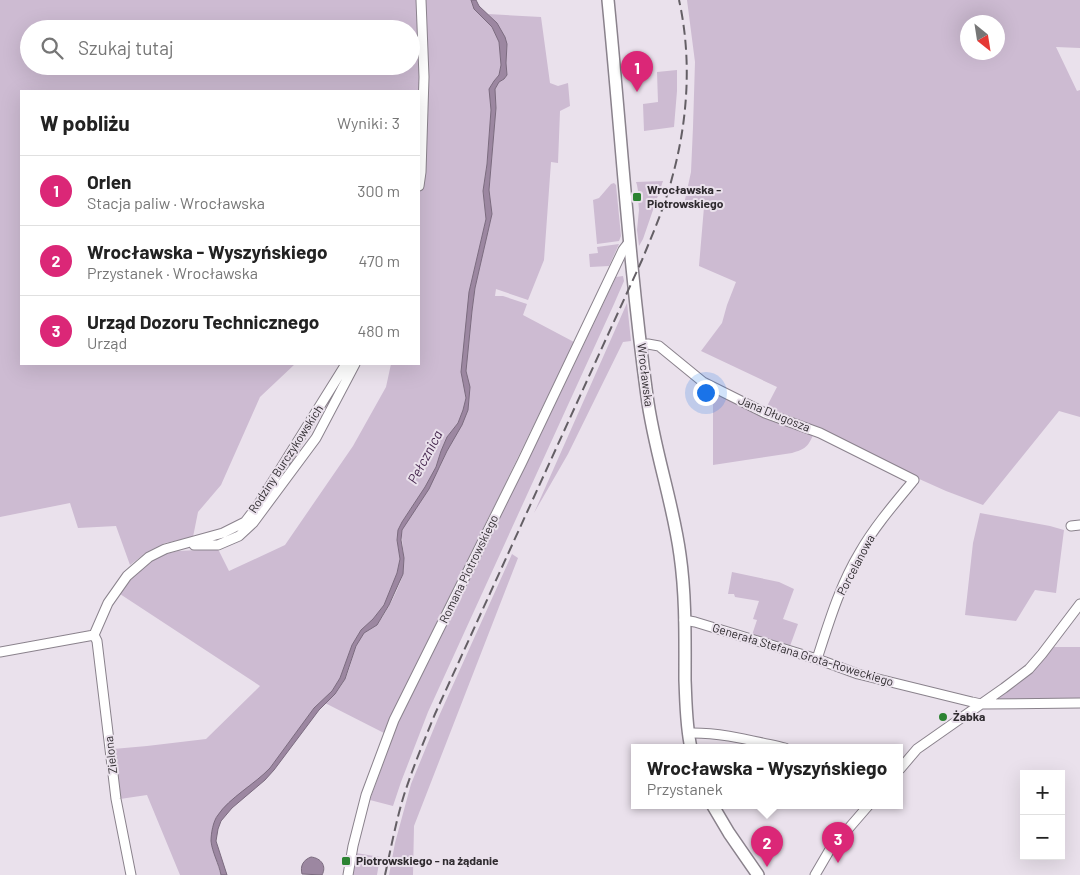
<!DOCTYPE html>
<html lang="pl">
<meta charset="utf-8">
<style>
:root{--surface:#fff;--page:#f6f6f6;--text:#222;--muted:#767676;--line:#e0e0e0;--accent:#db2777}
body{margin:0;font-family:Barlow,sans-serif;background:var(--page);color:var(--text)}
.controls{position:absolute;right:15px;bottom:15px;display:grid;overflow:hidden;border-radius:0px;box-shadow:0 5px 20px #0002}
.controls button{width:45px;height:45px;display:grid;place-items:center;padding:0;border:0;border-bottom:1px solid var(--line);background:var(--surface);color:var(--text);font:25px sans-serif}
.compass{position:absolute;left:960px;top:15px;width:45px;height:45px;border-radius:50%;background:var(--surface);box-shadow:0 5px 20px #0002;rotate:150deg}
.you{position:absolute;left:705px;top:392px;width:18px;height:18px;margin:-12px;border:4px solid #fff;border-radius:50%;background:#1a73e8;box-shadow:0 0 0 8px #1a73e833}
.badge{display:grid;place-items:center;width:32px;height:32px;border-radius:50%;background:var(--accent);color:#fff;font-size:16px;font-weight:700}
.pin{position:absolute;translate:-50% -41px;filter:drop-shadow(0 1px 2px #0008)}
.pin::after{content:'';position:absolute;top:26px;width:18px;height:15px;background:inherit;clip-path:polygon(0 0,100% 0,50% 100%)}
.popup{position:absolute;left:631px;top:744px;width:272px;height:65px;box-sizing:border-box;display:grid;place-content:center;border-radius:0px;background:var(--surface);filter:drop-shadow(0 1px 4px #0005);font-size:16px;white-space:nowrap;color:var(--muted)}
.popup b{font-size:19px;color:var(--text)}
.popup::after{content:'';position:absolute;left:50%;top:100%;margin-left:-10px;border:10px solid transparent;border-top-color:var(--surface)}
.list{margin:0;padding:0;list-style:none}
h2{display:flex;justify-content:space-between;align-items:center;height:65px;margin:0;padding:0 20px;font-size:21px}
h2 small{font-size:16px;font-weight:400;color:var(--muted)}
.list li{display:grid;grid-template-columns:32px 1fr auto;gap:15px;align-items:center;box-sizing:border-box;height:70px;padding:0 20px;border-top:1px solid var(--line)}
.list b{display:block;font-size:19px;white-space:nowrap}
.list p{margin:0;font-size:16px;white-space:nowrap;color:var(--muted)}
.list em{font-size:16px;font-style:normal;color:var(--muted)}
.icon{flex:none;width:28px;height:28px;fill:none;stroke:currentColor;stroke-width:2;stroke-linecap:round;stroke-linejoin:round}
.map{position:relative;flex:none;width:1080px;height:875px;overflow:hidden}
.search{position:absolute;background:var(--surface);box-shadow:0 5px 20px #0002;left:20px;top:20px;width:400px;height:55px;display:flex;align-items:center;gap:12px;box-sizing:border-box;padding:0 18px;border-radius:28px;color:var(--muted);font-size:19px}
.panel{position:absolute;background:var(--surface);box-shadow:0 5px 20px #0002;left:20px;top:90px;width:400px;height:275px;border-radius:0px}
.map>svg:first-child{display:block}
.green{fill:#cdbbd2;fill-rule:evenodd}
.water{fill:#9c87a1;stroke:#7b6b7f}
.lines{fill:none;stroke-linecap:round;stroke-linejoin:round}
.minor-casing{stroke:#8a828c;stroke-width:11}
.major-casing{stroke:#8a828c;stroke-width:14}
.minor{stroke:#fff;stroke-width:9}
.major{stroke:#fff;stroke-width:11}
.rail{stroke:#645f65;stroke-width:2;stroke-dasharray:10 5;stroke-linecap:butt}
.poi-dot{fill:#2c8332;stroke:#eae1ec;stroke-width:2}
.labels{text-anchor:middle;stroke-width:4;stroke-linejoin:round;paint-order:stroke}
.poi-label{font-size:12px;font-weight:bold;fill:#2f2b2f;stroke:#eae1ec;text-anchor:start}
.street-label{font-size:12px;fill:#2f2b2f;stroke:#eae1ec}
.water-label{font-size:14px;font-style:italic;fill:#46274e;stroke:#eae1ec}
</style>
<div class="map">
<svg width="1080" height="875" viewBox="0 0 1080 875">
<rect width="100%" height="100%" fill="#eae1ec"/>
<!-- green -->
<path class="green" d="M0,0H417L420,78L419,103V91H21V364H295L260,397L221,485L198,512L193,537L165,543L147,552L130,565L116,526L78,528L70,503L0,517ZM29,29H411V66H29Z
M425,0H471L474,9L492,27L499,42L501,65L499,75L494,81L490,89L491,110L487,164L483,191L486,219L469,292L465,388L466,398L463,410L458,423L447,437L441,451L436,467L425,487L402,522L397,540L400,559L397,573L384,605L373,619L361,630L352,645L340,678L332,691L314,708L270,768L262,777L227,805L211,843L221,875H180L147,795L120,799L113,749L147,746L206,739L260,686L120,594L129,578L150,562L166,554L178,551L218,549L229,571L285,545L353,446L386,387L391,364H419V196L424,171Z
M687,0H1080V48L1056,47L1077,91L1080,90V417L1059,411L983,505L946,491L765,410L777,387L701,351L722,323L727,305L736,282L699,266L704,207L683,209L691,172L693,127L695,62ZM968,22H998V52H968Z
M488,14L541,17L550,83L558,86L568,83L570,106L560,111L558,163L551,162L544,260L528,300L496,289L495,296H503L527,304L523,315L574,342L384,733L325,703C333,696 340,689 345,679C352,666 354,643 364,633C368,629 374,628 377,624C385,616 402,583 403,572C406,558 401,544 402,530L440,467L447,451L468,410L470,387L466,371L472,311L475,288L492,214L489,190L496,108L495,89L499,82L504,79L507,75L506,63L507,44L497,23Z
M677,70V91L674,127L644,131L643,104L658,102L657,72Z
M663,181L643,239L639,246L637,230L639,210L638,198H641L640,191H638L637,185L636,182Z
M614,183L616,185L621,236L619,241L597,244L593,200L599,198L611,184Z
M619,244L609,266L590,267L589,254L598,253L597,247Z
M623,276L624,281L614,304L428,712L401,782L393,806L370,800L398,722L527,463L616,277Z
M627,303L631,341L623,342L568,454L534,513Z
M713,393L763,416L813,435C808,447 805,449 792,453L713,465Z
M980,513L1050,526L1064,530L1056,593L1035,590L1016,621L965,615L973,543Z
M512,554L518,558L414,826L413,875H389L395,843L411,784L439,716Z
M732,572L779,582L794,589L783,619L798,624L790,646L752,635L757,620L753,619L759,601L735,597L734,594H728Z
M1054,647H1080V700H998C1003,692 1012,688 1019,682C1032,671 1043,659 1054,647Z
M356,853L380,857L377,875H352Z"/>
<!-- water -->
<path class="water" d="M471,0H476L479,6L497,23L505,37L507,44L506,63L507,75L504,79L499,82L495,89L496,108L489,190L492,214L475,288L472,311L466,371L470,387L468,410L462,425L447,451L429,489L402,530L401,540L404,558L403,574L389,605L377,625L364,633L356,646L345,679L335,694L319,710L274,770L265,780L232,808L221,821L218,829L216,841L227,875H221C219,864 212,852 211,841C211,834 213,821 218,815C229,798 255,784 270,768L314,708L332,691L340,678L352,645L361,630L373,619L384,605L397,573L400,559L397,540L398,530L402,522L425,487L436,467L441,451L447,437L458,423L463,410L466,398L461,372L469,292L486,219L483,191L487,164L491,110L489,89L494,81L499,75L501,65L499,42L492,27L474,9Z
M311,857C321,858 327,866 322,875L302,874C300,866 303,860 311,857Z"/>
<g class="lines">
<!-- minor casing -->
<g class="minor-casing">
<path id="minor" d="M419,186L421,172L424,77L421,0
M641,345L648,344L659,346L703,382L765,413L820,433L914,480C895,503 875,526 860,552C840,585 829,622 817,659
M1071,526L1080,525
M194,545H218L239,536L253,523L316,438L355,364
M684,620L695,622L817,659L858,674L972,702L981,704L1080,703
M94,635L108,603L127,576L149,557L165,549L223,533L245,522L258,505L346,364
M94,635L97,641L116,799L131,875
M0,652L94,635
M688,733C721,732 753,741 785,748
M900,769L917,749L1004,688L1029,669L1042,654L1080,604
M348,875L353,846L366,795L394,720L522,462L623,250L630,241
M815,875L829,851L868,806"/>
</g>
<!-- major casing -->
<g class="major-casing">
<path id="major" d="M608,0C621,132 629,265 647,396C654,450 673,502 680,555C686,597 685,639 685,680C686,703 686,726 691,748
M713,806L729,833L758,875"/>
</g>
<!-- minor -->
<use href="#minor" class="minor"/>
<!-- major -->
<use href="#major" class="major"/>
<!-- rail -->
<path class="rail" d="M385,875C391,848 396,821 404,795C413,767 424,741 435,714L642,260C653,233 665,206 672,178C688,121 692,58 679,0"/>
</g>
<!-- markers -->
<g class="poi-dot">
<rect x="632" y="192" width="10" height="10" rx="2.5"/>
<circle cx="943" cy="717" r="5"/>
<rect x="341" y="856" width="10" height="10" rx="2.5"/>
</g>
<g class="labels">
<!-- poi labels -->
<g class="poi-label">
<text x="647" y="194">Wrocławska -<tspan x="647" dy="14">Piotrowskiego</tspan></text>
<text x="953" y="721">Żabka</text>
<text x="356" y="865">Piotrowskiego - na żądanie</text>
</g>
<!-- street labels -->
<g class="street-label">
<text transform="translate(645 375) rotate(83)" y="4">Wrocławska</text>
<text transform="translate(774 414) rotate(22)" y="4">Jana Długosza</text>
<text transform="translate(286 459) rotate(-57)" y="4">Rodziny Burczykowskich</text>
<text transform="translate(856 565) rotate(-62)" y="4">Porcelanowa</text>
<text transform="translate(469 569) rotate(-64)" y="4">Romana Piotrowskiego</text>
<text transform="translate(803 655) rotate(17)" y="4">Generała Stefana Grota-Roweckiego</text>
<text transform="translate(111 755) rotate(-97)" y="4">Zielona</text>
</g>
<!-- water labels -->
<g class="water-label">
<text transform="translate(425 457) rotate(-62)" y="5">Pełcznica</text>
</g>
</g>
</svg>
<div class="controls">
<button>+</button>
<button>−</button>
</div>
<svg class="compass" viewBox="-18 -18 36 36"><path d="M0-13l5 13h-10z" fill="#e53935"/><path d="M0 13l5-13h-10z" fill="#767676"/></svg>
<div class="you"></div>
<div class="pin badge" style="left:637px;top:92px">1</div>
<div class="pin badge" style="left:767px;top:867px">2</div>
<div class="popup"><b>Wrocławska - Wyszyńskiego</b>Przystanek</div>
<div class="pin badge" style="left:838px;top:863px">3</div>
<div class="search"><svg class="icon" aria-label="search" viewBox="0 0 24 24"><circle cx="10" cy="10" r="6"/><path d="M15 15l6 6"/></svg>Szukaj tutaj</div>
<section class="panel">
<h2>W pobliżu<small>Wyniki: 3</small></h2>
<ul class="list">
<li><span class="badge">1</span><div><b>Orlen</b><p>Stacja paliw · Wrocławska</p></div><em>300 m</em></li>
<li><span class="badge">2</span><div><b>Wrocławska - Wyszyńskiego</b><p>Przystanek · Wrocławska</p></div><em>470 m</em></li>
<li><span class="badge">3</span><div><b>Urząd Dozoru Technicznego</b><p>Urząd</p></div><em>480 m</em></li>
</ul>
</section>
</div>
